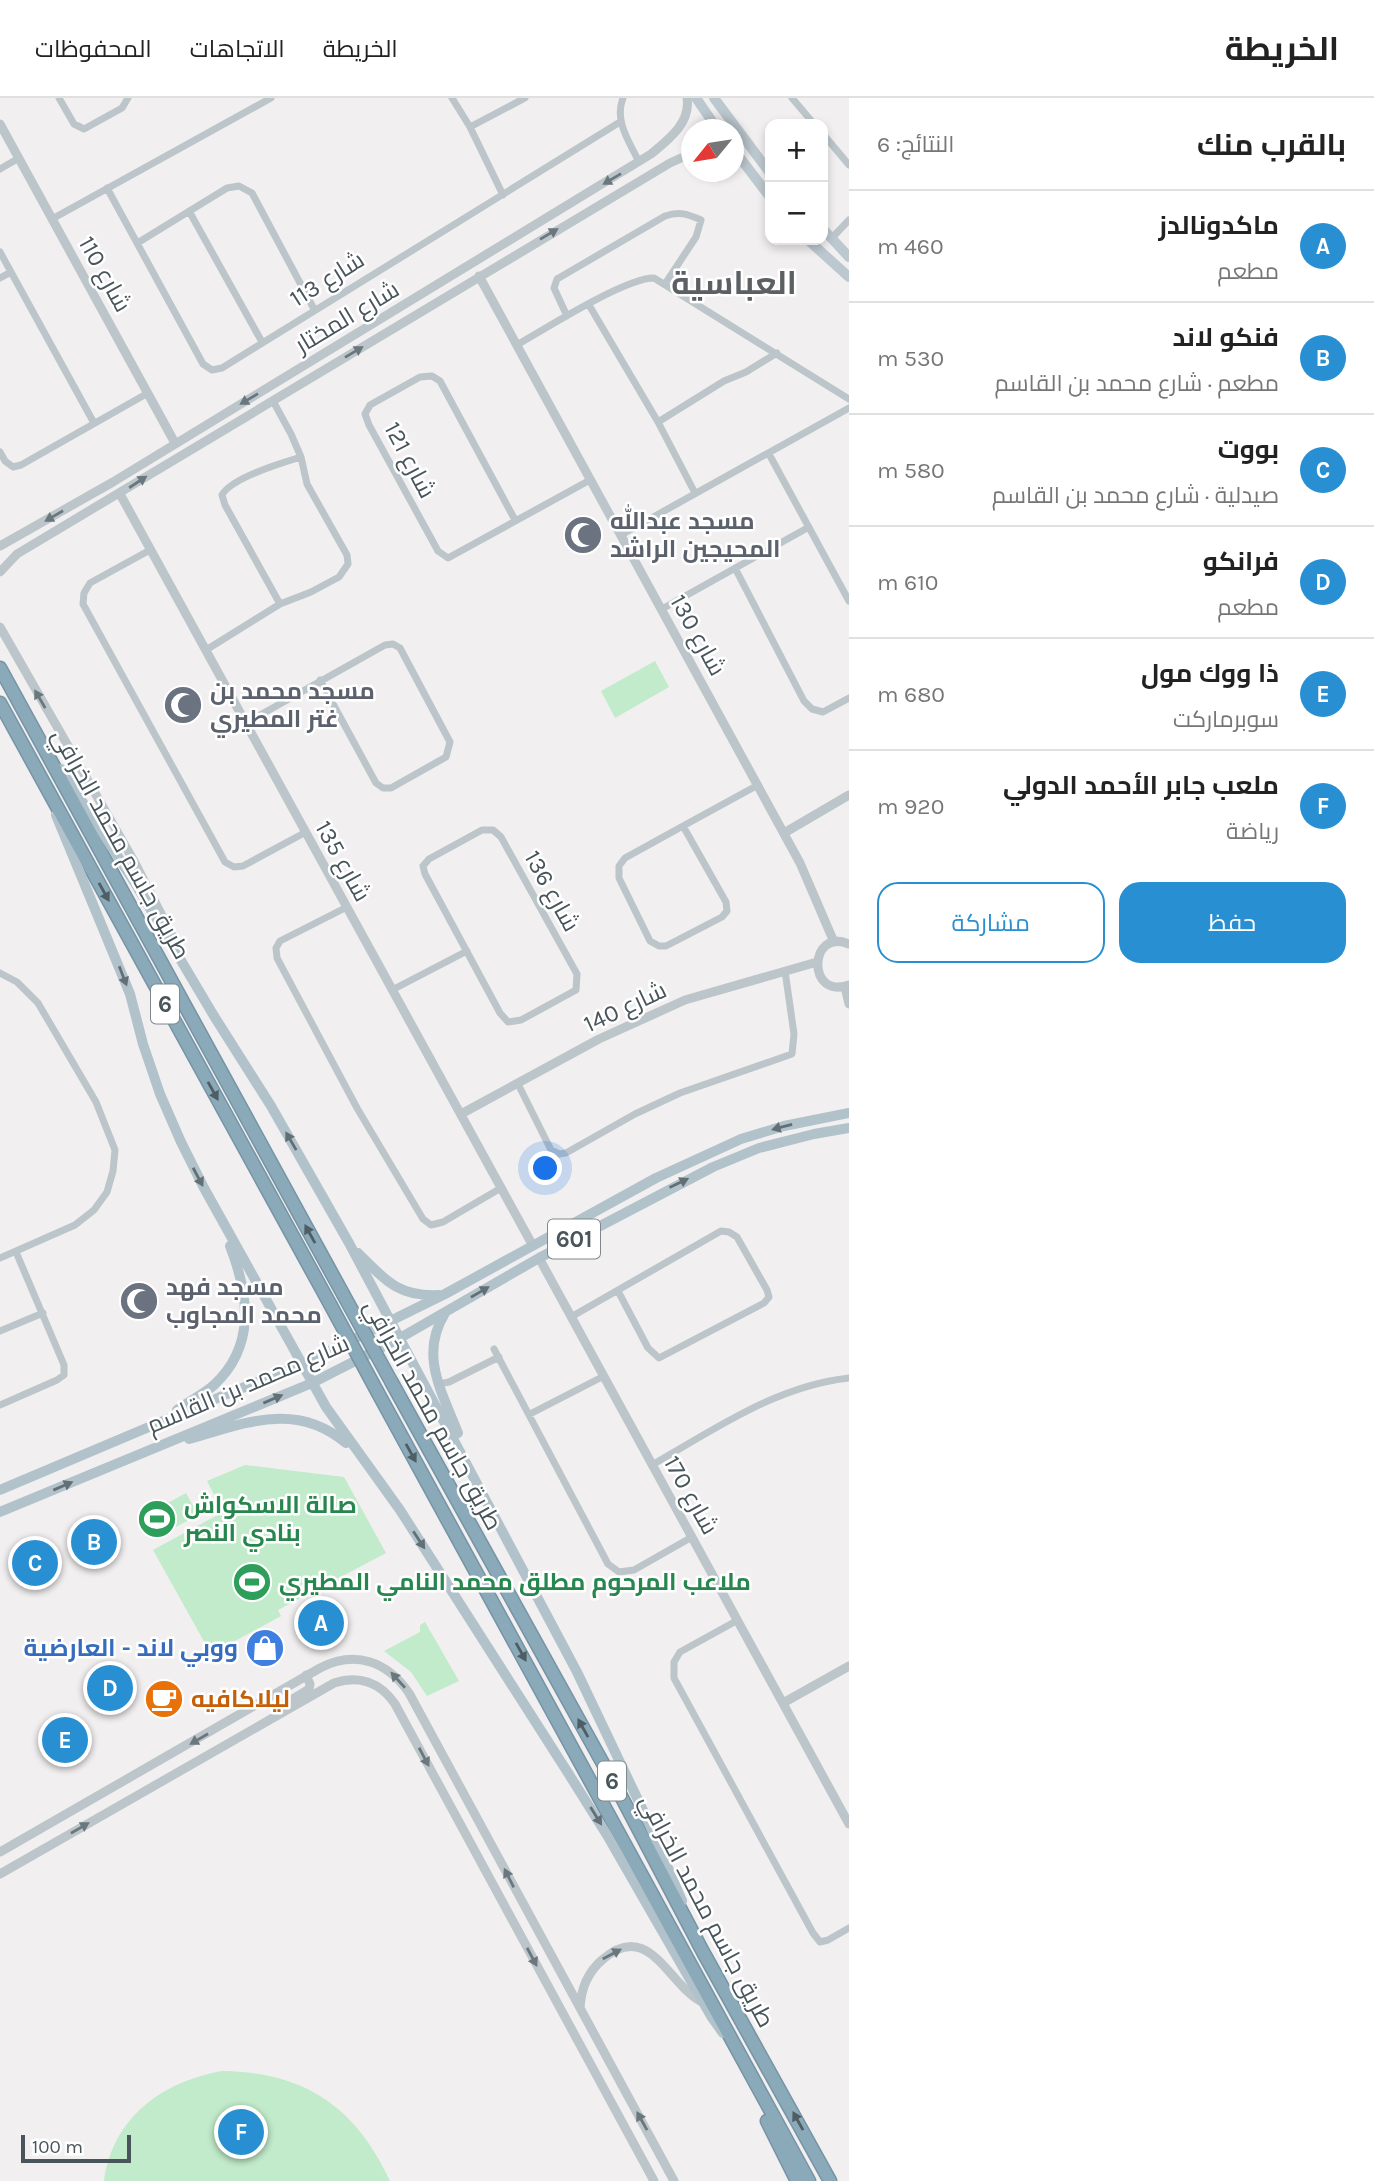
<!DOCTYPE html>
<html lang="ar">
<meta charset="utf-8">
<style>
:root{--surface:#fff;--page:#f2f2f2;--text:#222;--muted:#767676;--line:#e0e0e0;--accent:#288fd2}
body{margin:0;font-family:Karla,Cairo,sans-serif;background:var(--page);color:var(--text);direction:rtl}
.controls{position:absolute;right:21px;top:21px;display:grid;overflow:hidden;border-radius:14px;box-shadow:0 4px 10px #0003}
.controls button{width:63px;height:63px;display:grid;place-items:center;padding:0;border:0;border-bottom:2px solid var(--line);background:var(--surface);color:var(--text);font:35px sans-serif}
.compass{position:absolute;left:681px;top:21px;width:63px;height:63px;border-radius:50%;background:var(--surface);box-shadow:0 4px 10px #0003;rotate:240deg}
.scale{position:absolute;left:21px;bottom:18px;width:110px;box-sizing:border-box;padding-left:7px;border:4px solid #48555a;border-top:0;font-size:19px;line-height:24px;white-space:nowrap;color:#48555a;-webkit-text-stroke:5px #fff;paint-order:stroke}
.you{position:absolute;left:546px;top:1071px;width:24px;height:24px;margin:-18px;border:5px solid #fff;border-radius:50%;background:#1a73e8;box-shadow:0 0 0 10px #1a73e833}
.badge{display:grid;place-items:center;width:46px;height:46px;border-radius:50%;background:var(--accent);color:#fff;font-size:23px;font-weight:700}
.pin{position:absolute;translate:-50% -50%;border:4px solid #fff;box-shadow:0 2px 7px #0006}
.list{margin:0;padding:0;list-style:none}
h2{display:flex;justify-content:space-between;align-items:center;height:91px;margin:0;padding:0 28px;font-size:30px}
h2 small{font-size:23px;font-weight:400;color:var(--muted)}
.list li{display:grid;grid-template-columns:46px 1fr auto;gap:21px;align-items:center;box-sizing:border-box;height:112px;padding:0 28px;border-top:2px solid var(--line)}
.list b{display:block;font-size:26px;white-space:nowrap}
.list p{margin:0;font-size:23px;white-space:nowrap;color:var(--muted)}
.list em{font-size:23px;font-style:normal;color:var(--muted)}
.actions{display:flex;gap:14px;padding:21px 28px}
.actions a{flex:1;padding:16px 0;border:2px solid var(--accent);border-radius:21px;text-align:center;font-size:24px;color:var(--accent)}
.actions .main{background:var(--accent);color:#fff}
.map{position:relative;flex:none;width:849px;height:2083px;overflow:hidden;direction:ltr}
header{display:flex;align-items:center;gap:42px;box-sizing:border-box;height:98px;padding:0 35px;background:var(--surface);border-bottom:2px solid var(--line)}
header strong{font-size:33px}
nav{display:flex;gap:38px;margin-inline-start:auto;font-size:24px}
main{display:flex}
aside{flex:1;background:var(--surface)}
.map>svg:first-child{display:block}
.green{fill:#c1ebca}
.lines{fill:none;stroke-linecap:round;stroke-linejoin:round}
.motorway-casing{stroke:#7694a5;stroke-width:15}
.minor{stroke:#bbc5ca;stroke-width:7}
.tertiary{stroke:#bbc5ca;stroke-width:9}
.secondary{stroke:#bcc8cf;stroke-width:10}
.primary{stroke:#b1c2cb;stroke-width:10}
.motorway{stroke:#8aa9b9;stroke-width:12}
.motorway-bridge-casing{stroke:#7694a5;stroke-width:15;stroke-linecap:butt}
.motorway-bridge{stroke:#8aa9b9;stroke-width:12}
.oneway{fill:#6a777c}
.oneway2{fill:#4f5d64}
.oneway3{fill:#627076}
.labels{text-anchor:middle;stroke-width:5;stroke-linejoin:round;paint-order:stroke}
.shield{fill:#fff;stroke:#7f888c;stroke-width:2}
.shield-label{font-size:23px;font-weight:bold;fill:#48555a}
.street-label{font-size:24px;fill:#48555a;stroke:#fff}
.worship-label{font-size:24px;font-weight:bold;fill:#5b616d;stroke:#fff;text-anchor:start}
.leisure-label{font-size:24px;font-weight:bold;fill:#27864d;stroke:#fff;text-anchor:start}
.shop-label{font-size:24px;font-weight:bold;fill:#366cbe;stroke:#fff;text-anchor:end}
.food-label{font-size:24px;font-weight:bold;fill:#c56008;stroke:#fff;text-anchor:start}
.district-label{font-size:32px;font-weight:bold;fill:#5c6063;stroke:#fff}
</style>
<header>
<strong>الخريطة</strong>
<nav><a>الخريطة</a><a>الاتجاهات</a><a>المحفوظات</a></nav>
</header>
<main>
<aside>
<h2>بالقرب منك<small>النتائج: 6</small></h2>
<ul class="list">
<li><span class="badge">A</span><div><b>ماكدونالدز</b><p>مطعم</p></div><em>460 m</em></li>
<li><span class="badge">B</span><div><b>فنكو لاند</b><p>مطعم · شارع محمد بن القاسم</p></div><em>530 m</em></li>
<li><span class="badge">C</span><div><b>بووت</b><p>صيدلية · شارع محمد بن القاسم</p></div><em>580 m</em></li>
<li><span class="badge">D</span><div><b>فرانكو</b><p>مطعم</p></div><em>610 m</em></li>
<li><span class="badge">E</span><div><b>ذا ووك مول</b><p>سوبرماركت</p></div><em>680 m</em></li>
<li><span class="badge">F</span><div><b>ملعب جابر الأحمد الدولي</b><p>رياضة</p></div><em>920 m</em></li>
</ul>
<div class="actions"><a class="main">حفظ</a><a>مشاركة</a></div>
</aside>
<div class="map">
<svg width="849" height="2083" viewBox="0 0 849 2083">
<rect width="100%" height="100%" fill="#f1efef"/>
<!-- green -->
<path class="green" d="M655,563L669,589L615,620L601,593Z
M245,1367L344,1379L386,1455L278,1512L281,1518L211,1556L153,1452L223,1414L207,1383Z
M186,1395L198,1417L161,1437L149,1415Z
M425,1524L459,1583L427,1598L411,1574L384,1553L420,1534V1527Z
M222,1973C304,1974 355,2008 390,2083H104C113,2019 162,1984 222,1973Z"/>
<g class="lines">
<!-- motorway casing -->
<g class="motorway-casing">
<path id="motorway" d="M0,570L343,1196
M0,605L330,1206
M392,1285L621,1698L703,1854L830,2083
M378,1295L809,2083
M767,2023L797,2083"/>
</g>
<!-- minor -->
<path class="minor" d="M59,0L74,26L84,31L122,10L128,0
M452,0L470,29L503,97
M623,0C614,23 629,43 639,64
M792,0L814,26
M470,29L525,0
M823,36L849,67
M0,71L19,60
M107,90L203,266L212,272L222,270L620,24
M189,113L262,244
M52,121L271,0
M831,141L849,122
M139,144L227,90L239,88L252,95L314,211
M0,154L94,325
M0,180L11,174
M589,207L658,324L695,395
M567,218L554,190L557,181L665,118C679,113 688,116 701,122L696,139L665,186
M517,247C546,230 625,180 654,180L849,301
M273,303L291,336L301,359
M658,324L724,283L746,274L777,255
M0,354L5,363L13,369L21,367L148,295
M769,356L849,503
M515,422L440,283L432,278L420,279L370,307L365,316L369,327L438,453L448,460L590,382
M621,437L849,310
M150,452L90,485L84,495L83,506L225,764L234,769L243,768L306,734
M735,470L804,603L812,611L823,614L849,600
M662,511L809,429
M206,552L280,506L311,494L339,479L348,466L347,457L307,386L301,359C281,365 231,380 222,397L225,407L280,506
M246,625L385,547L393,546L400,550L450,644L446,659L391,690H383L376,685L320,582
M683,728L726,804L727,813L722,819L666,848H659L650,843L619,780V768L625,760Z
M683,728L758,687
M482,732H493L501,739L577,876L576,892L521,922L508,924L500,915L425,776L423,768L429,761Z
M347,809L280,843L276,850L277,860L357,1010L423,1121L431,1127L443,1124L501,1090
M0,875L17,884L38,905L96,1004L115,1052L113,1073L107,1094L94,1112L75,1127L0,1160
M392,892L467,853
M518,986L551,1052L559,1056L566,1055L635,1016L680,995L792,956L794,936L785,873
M571,1219L721,1133L729,1134L737,1139L767,1192L769,1199L764,1205L659,1260L648,1250L618,1193
M0,1233L43,1215
M494,1251L608,1466L619,1474L634,1472L692,1439
M439,1286L449,1284L499,1259
M0,1307L57,1282L64,1277V1267L16,1154
M530,1316L604,1278
M652,1367C715,1331 776,1288 849,1280
M738,1522L680,1554L674,1564V1580L813,1835L820,1844L828,1842L849,1830"/>
<!-- tertiary -->
<path class="tertiary" d="M0,26L175,345
M479,178L800,765L834,844
M120,396L533,1148
M0,448L113,384L651,56C668,42 691,25 687,0
M0,474L17,456L670,65L692,55
M0,529L135,765L176,845
M784,735L849,697
M849,846C809,829 806,902 849,887
M845,889L849,906
M461,1016L599,941L685,902L817,864
M539,1160L849,1726
M783,1605L849,1568
M281,1608L309,1591L310,1586L306,1577
M0,1754L320,1570C355,1552 387,1563 409,1595L674,2083
M0,1776L334,1585C359,1577 380,1584 395,1606L654,2083
M580,1910C581,1891 588,1874 602,1862C649,1820 668,1887 702,1904"/>
<!-- secondary -->
<path class="secondary" d="M696,0L718,32
M714,0L770,75
M734,52L770,99
M823,131L849,159
M808,142L849,179"/>
<!-- primary -->
<path class="primary" d="M61,671L135,785L214,918L271,1008L349,1145L577,1574L649,1725L682,1803
M56,717L130,896L143,946L160,996L181,1044L204,1090L326,1309L400,1412L570,1678L607,1737L711,1918L723,1935
M358,1155C385,1182 398,1199 439,1197
M445,1215C419,1257 442,1294 458,1335
M177,1312C189,1303 203,1297 214,1287C256,1248 249,1197 230,1148
M189,1341C244,1326 295,1302 346,1345
M0,1392L227,1296L303,1266L445,1196L656,1080L741,1041L784,1028L849,1015
M0,1414L312,1285L400,1240L539,1160L713,1069L759,1050L814,1036L849,1030"/>
<!-- motorway -->
<use href="#motorway" class="motorway"/>
<!-- motorway-bridge casing -->
<g class="motorway-bridge-casing">
<path id="motorway-bridge" d="M343,1196L392,1285
M330,1206L378,1295"/>
</g>
<!-- motorway-bridge -->
<use href="#motorway-bridge" class="motorway-bridge"/>
</g>
<!-- one-way arrows -->
<defs><path id="oneway-solid" d="M-6-.8H1V-3.2L6.5 0L1 3.2V.8H-6Z" transform="scale(1.75)"/></defs>
<g class="oneway">
<use href="#oneway-solid" transform="translate(612 81) rotate(149)"/>
<use href="#oneway-solid" transform="translate(549 136) rotate(-31)"/>
<use href="#oneway-solid" transform="translate(354 254) rotate(-31)"/>
<use href="#oneway-solid" transform="translate(249 301) rotate(149)"/>
<use href="#oneway-solid" transform="translate(138 384) rotate(-33)"/>
<use href="#oneway-solid" transform="translate(54 418) rotate(150)"/>
<use href="#oneway-solid" transform="translate(40 601) rotate(-120)"/>
<use href="#oneway-solid" transform="translate(398 1582) rotate(-132)"/>
<use href="#oneway-solid" transform="translate(199 1641) rotate(150)"/>
<use href="#oneway-solid" transform="translate(424 1659) rotate(62)"/>
<use href="#oneway-solid" transform="translate(80 1730) rotate(-30)"/>
<use href="#oneway-solid" transform="translate(509 1780) rotate(-117)"/>
<use href="#oneway-solid" transform="translate(612 1856) rotate(-28)"/>
<use href="#oneway-solid" transform="translate(532 1859) rotate(62)"/>
<use href="#oneway-solid" transform="translate(642 2023) rotate(-119)"/>
</g>
<g class="oneway2">
<use href="#oneway-solid" transform="translate(104 794) rotate(61)"/>
<use href="#oneway-solid" transform="translate(213 993) rotate(61)"/>
<use href="#oneway-solid" transform="translate(310 1136) rotate(-119)"/>
<use href="#oneway-solid" transform="translate(411 1355) rotate(61)"/>
<use href="#oneway-solid" transform="translate(521 1554) rotate(61)"/>
<use href="#oneway-solid" transform="translate(583 1630) rotate(-119)"/>
<use href="#oneway-solid" transform="translate(798 2023) rotate(-119)"/>
</g>
<g class="oneway3">
<use href="#oneway-solid" transform="translate(123 878) rotate(69)"/>
<use href="#oneway-solid" transform="translate(782 1029) rotate(165)"/>
<use href="#oneway-solid" transform="translate(291 1043) rotate(-120)"/>
<use href="#oneway-solid" transform="translate(198 1079) rotate(62)"/>
<use href="#oneway-solid" transform="translate(679 1085) rotate(-26)"/>
<use href="#oneway-solid" transform="translate(480 1194) rotate(-30)"/>
<use href="#oneway-solid" transform="translate(273 1301) rotate(-23)"/>
<use href="#oneway-solid" transform="translate(63 1388) rotate(-23)"/>
<use href="#oneway-solid" transform="translate(419 1442) rotate(57)"/>
<use href="#oneway-solid" transform="translate(596 1718) rotate(58)"/>
</g>
<!-- icons -->
<defs>
<g id="mosque-disc" transform="scale(2.0125)"><circle r="9.5" fill="#6b7280" stroke="#fff"/><path d="M3.5-4.9A6 6 0 1 0 3.5 4.9A5 5 0 1 1 3.5-4.9Z" fill="#fff"/></g>
<g id="stadium-disc" transform="scale(2.0125)"><circle r="9.5" fill="#2e9e5b" stroke="#fff"/><path d="M0-5a6.5 5 0 1 0 0 10a6.5 5 0 1 0 0-10ZM-3.5-1.8h7v3.6h-7Z" fill="#fff"/></g>
<g id="shop-disc" transform="scale(2.0125)"><circle r="9.5" fill="#3f7fe0" stroke="#fff"/><path d="M-5-2.5h2.3a2.7 3.5 0 0 1 5.4 0H5L5.5 6h-11ZM-1.5-2.5h3a1.5 2.3 0 0 0-3 0Z" fill="#fff"/></g>
<g id="cafe-disc" transform="scale(2.0125)"><circle r="9.5" fill="#e8710a" stroke="#fff"/><path d="M-5.5-4.5H6V0H3Q3 3.5 0 3.5H-2.5Q-5.5 3.5-5.5 0ZM3-3.2v2h1.7v-2ZM-6 4.5H4V6H-6Z" fill="#fff"/></g>
</defs>
<g fill-rule="evenodd">
<use href="#mosque-disc" x="583" y="437"/>
<use href="#mosque-disc" x="183" y="607"/>
<use href="#mosque-disc" x="139" y="1203"/>
<use href="#stadium-disc" x="157" y="1421"/>
<use href="#stadium-disc" x="252" y="1484"/>
<use href="#shop-disc" x="265" y="1550"/>
<use href="#cafe-disc" x="164" y="1601"/>
</g>
<g class="labels">
<!-- shield labels -->
<g class="shield">
<rect x="151" y="886.5" width="28" height="39" rx="5"/>
<rect x="548" y="1121.5" width="52" height="39" rx="5"/>
<rect x="598" y="1663.5" width="28" height="39" rx="5"/>
</g>
<g class="shield-label">
<text x="165" y="914">6</text>
<text x="574" y="1149">601</text>
<text x="612" y="1691">6</text>
</g>
<!-- street labels -->
<g class="street-label">
<text transform="translate(105 176) rotate(61)" y="8">شارع 110</text>
<text transform="translate(327 181) rotate(-32)" y="8">شارع 113</text>
<text transform="translate(347 219) rotate(-31)" y="8">شارع المختار</text>
<text transform="translate(410 362) rotate(62)" y="8">شارع 121</text>
<text transform="translate(698 537) rotate(61)" y="8">شارع 130</text>
<text transform="translate(121 746) rotate(61)" y="8">طريق جاسم محمد الخرافي</text>
<text transform="translate(343 763) rotate(61)" y="8">شارع 135</text>
<text transform="translate(552 793) rotate(61)" y="8">شارع 136</text>
<text transform="translate(625 909) rotate(-25)" y="8">شارع 140</text>
<text transform="translate(248 1286) rotate(-23)" y="8">شارع محمد بن القاسم</text>
<text transform="translate(433 1317) rotate(61)" y="8">طريق جاسم محمد الخرافي</text>
<text transform="translate(691 1397) rotate(61)" y="8">شارع 170</text>
<text transform="translate(707 1813) rotate(62)" y="8">طريق جاسم محمد الخرافي</text>
</g>
<!-- worship labels -->
<g class="worship-label">
<text x="610" y="431">مسجد عبدالله<tspan x="610" dy="28">المحيجين الراشد</tspan></text>
<text x="210" y="601">مسجد محمد بن<tspan x="210" dy="28">غتر المطيري</tspan></text>
<text x="166" y="1197">مسجد فهد<tspan x="166" dy="28">محمد المجاوب</tspan></text>
</g>
<!-- leisure labels -->
<g class="leisure-label">
<text x="184" y="1415">صالة الاسكواش<tspan x="184" dy="28">بنادي النصر</tspan></text>
<text x="279" y="1492">ملاعب المرحوم مطلق محمد النامي المطيري</text>
</g>
<!-- shop labels -->
<g class="shop-label">
<text x="238" y="1558">ووبي لاند - العارضية</text>
</g>
<!-- food labels -->
<g class="food-label">
<text x="191" y="1609">ليلاكافيه</text>
</g>
<!-- district labels -->
<g class="district-label">
<text x="734" y="196">العباسية</text>
</g>
</g>
</svg>
<div class="controls">
<button>+</button>
<button>−</button>
</div>
<svg class="compass" viewBox="-18 -18 36 36"><path d="M0-13l5 13h-10z" fill="#e53935"/><path d="M0 13l5-13h-10z" fill="#767676"/></svg>
<div class="scale">100 m</div>
<div class="you"></div>
<div class="pin badge" style="left:321px;top:1525px">A</div>
<div class="pin badge" style="left:94px;top:1444px">B</div>
<div class="pin badge" style="left:35px;top:1465px">C</div>
<div class="pin badge" style="left:110px;top:1590px">D</div>
<div class="pin badge" style="left:65px;top:1642px">E</div>
<div class="pin badge" style="left:241px;top:2034px">F</div>
</div>
</main>
